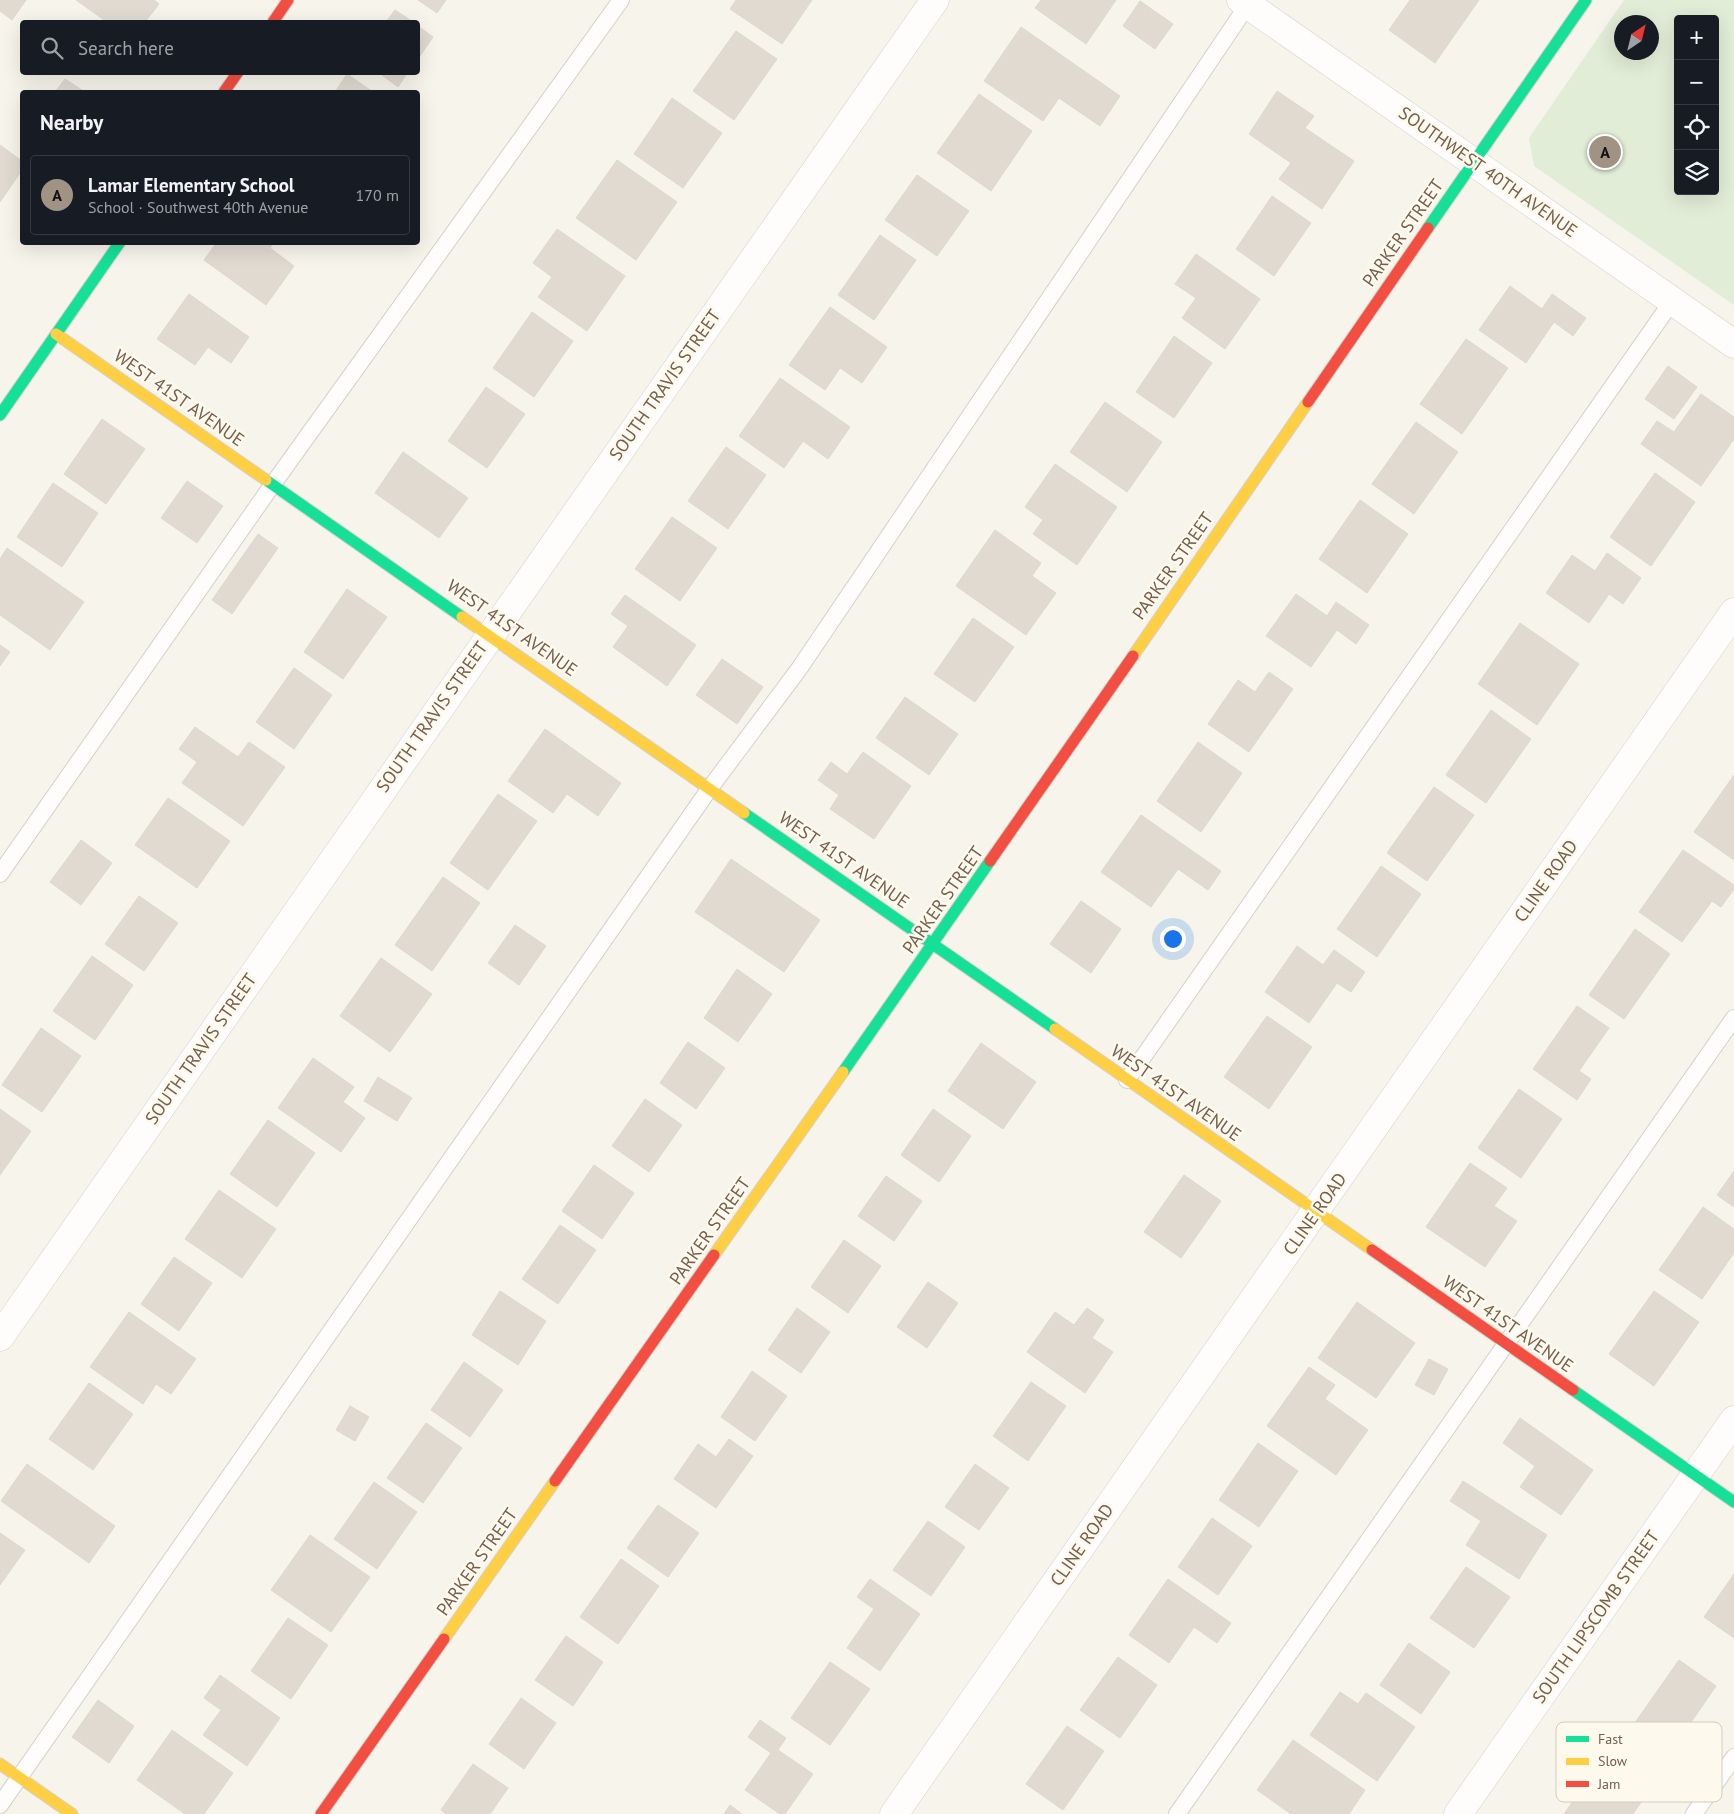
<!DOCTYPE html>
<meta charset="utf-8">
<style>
:root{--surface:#171b24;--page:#20242c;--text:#f1f3f6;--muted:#9ea1a6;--line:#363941;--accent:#a19384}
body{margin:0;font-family:"PT Sans",sans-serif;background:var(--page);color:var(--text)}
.controls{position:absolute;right:15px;top:15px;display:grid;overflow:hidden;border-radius:5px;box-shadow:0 5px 20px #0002}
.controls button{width:45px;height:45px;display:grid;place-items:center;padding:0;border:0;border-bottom:1px solid var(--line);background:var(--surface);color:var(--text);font:25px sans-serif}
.compass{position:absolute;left:1614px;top:15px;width:45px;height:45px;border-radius:50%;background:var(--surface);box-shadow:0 5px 20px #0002;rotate:35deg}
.you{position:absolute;left:1172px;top:938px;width:18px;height:18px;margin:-12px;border:4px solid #fff;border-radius:50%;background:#1a73e8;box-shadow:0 0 0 8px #1a73e833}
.badge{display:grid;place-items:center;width:32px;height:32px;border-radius:50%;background:var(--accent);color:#111;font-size:16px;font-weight:700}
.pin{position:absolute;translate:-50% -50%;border:2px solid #fff;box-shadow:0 1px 5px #0006}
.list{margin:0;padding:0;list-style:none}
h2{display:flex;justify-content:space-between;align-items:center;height:65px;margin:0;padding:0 20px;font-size:21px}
h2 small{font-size:16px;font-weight:400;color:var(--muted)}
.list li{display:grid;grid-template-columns:32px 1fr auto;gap:15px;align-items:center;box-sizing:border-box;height:80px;margin:0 10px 10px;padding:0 10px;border:1px solid var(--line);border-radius:5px}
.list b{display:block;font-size:19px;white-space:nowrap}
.list p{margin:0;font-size:16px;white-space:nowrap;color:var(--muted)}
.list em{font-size:16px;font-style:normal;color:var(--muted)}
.icon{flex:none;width:28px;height:28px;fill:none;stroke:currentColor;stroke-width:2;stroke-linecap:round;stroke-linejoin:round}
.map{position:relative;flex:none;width:1734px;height:1814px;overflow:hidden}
.search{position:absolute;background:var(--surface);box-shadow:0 5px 20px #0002;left:20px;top:20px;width:400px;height:55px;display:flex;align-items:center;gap:12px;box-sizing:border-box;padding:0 18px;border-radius:5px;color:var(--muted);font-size:19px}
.panel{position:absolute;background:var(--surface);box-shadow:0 5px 20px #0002;left:20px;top:90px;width:400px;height:155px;border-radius:5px}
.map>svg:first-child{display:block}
.green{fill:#e1edd7;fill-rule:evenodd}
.building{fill:#e0dad1;stroke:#dfd8ce}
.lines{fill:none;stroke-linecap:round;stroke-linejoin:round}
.lane-casing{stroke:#d5d1ca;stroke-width:18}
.street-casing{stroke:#d5d1ca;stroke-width:29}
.fast-casing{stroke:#d6d1c9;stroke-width:13}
.slow-casing{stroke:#d6d1c9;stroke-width:13}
.jam-casing{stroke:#d6d1c9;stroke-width:13}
.lane{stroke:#fefdfc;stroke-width:16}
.street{stroke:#fefdfc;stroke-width:28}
.fast{stroke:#16e098;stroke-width:11}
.slow{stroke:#ffcf43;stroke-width:11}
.jam{stroke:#f24e42;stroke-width:11}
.labels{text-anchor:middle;stroke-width:5;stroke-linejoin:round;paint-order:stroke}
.street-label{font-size:18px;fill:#735f4d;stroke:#fef9ed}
.key{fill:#fef9ed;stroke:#d4cbbd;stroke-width:1}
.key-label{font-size:14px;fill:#735f4d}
</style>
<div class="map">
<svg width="1734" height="1814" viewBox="0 0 1734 1814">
<rect width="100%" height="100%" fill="#f6f4eb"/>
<!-- green -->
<path class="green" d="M1624,0H1734V305L1534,166L1529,138ZM1678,19H1715V191H1678ZM1622,22H1652V52H1622Z"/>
<!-- building -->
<path class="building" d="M0,0H26L12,20L0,11Z
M76,0H154L159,4L145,22H107Z
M418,0H446L437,13Z
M736,0H812L782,44L730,9Z
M1041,0H1116L1086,44L1035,8Z
M1410,0H1479L1435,63L1389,30Z
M1140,1L1173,24L1155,49L1123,26Z
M395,10L413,22H386Z
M418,26L433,37L418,59Z
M1021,27L1120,96L1100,126L1059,98L1043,121L984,81Z
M736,31L777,59L734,120L693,91Z
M378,72H408L398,87Z
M347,74L373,92H335Z
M65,79L85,92H55Z
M1277,91L1314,116L1305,128L1354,161L1322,209L1279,179L1291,163L1249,134Z
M979,94L1032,131L991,191L937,153Z
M672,98L722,133L683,188L634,154Z
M0,145L22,161V170L0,202Z
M617,160L677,202L636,260L576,218Z
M917,175L969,211L937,256L885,220Z
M1272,196L1311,223L1274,276L1236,249Z
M557,229L625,276L587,331L538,297L552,277L533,263Z
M880,235L916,260L874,320L838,295Z
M217,242H274L270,248L294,266L266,305L204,260Z
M1196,254L1260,299L1225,349L1182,318L1196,298L1175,284Z
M1510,286L1542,309L1552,294L1586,318L1573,336L1554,322L1526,363L1479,330Z
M189,294L249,337L231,363L208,347L195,365L157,339Z
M830,307L887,347L862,383L840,368L825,390L789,365Z
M532,312L573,341L534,397L493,368Z
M1174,336L1212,363L1174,418L1136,392Z
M1466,339L1508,368L1462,434L1420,404Z
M1668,366L1697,387L1674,419L1645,399Z
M780,378L850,427L828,459L803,441L784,468L739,436Z
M486,387L525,414L487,468L448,441Z
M1701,394L1734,417V439L1701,486L1641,444L1657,421L1674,432Z
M1105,402L1162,442L1127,492L1070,452Z
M102,419L145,449L106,504L64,474Z
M1416,422L1458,452L1414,514L1372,484Z
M726,447L766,475L728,529L688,501Z
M403,452L468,498L439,538L375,493Z
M1055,464L1117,507L1077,565L1033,534L1043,520L1025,507Z
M1655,473L1695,502L1651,566L1610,537Z
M187,481L223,506L197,543L161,518Z
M53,483L98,513L62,567L17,537Z
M1360,500L1408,534L1367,593L1319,559Z
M672,517L717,548L680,601L635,569Z
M995,530L1041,563L1032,576L1056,593L1026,635L956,586Z
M258,534L278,548L232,614L212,600Z
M7,548L84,602L50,650L0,615V559Z
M1607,553L1641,578L1623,604L1609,594L1589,623L1546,593L1572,555L1595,571Z
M347,589L387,617L343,679L304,652Z
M1296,594L1327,616L1336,602L1369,625L1356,644L1337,630L1311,667L1266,636Z
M625,595L696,645L667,686L613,647L628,626L611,614Z
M973,618L1014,647L975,702L934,674Z
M1520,623L1579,664L1537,725L1478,684Z
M0,645L10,652L0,666Z
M722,659L763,687L737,724L696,695Z
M294,668L332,695L294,749L256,722Z
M1269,672L1293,689L1249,752L1208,724L1238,680L1255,692Z
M905,697L958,734L929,775L876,738Z
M1491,710L1531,739L1486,803L1446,775Z
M195,727L238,757L249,742L285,767L243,826L182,783L197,762L179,749Z
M545,729L621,783L598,816L567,794L553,813L508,781Z
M1198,742L1242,773L1201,832L1157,801Z
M863,752L911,786L874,839L830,809L839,795L818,780L831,762L847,774Z
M1734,775V860L1694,832Z
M1434,787L1474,815L1427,881L1387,853Z
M498,794L537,821L488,890L450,863Z
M168,798L230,841L197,888L135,845Z
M1141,815L1221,871L1208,890L1178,869L1151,907L1101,872Z
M81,840L112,863L81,905L50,882Z
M1683,850L1734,885V889L1721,907L1712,901L1682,942L1639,912Z
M731,859L820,920L784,972L695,912Z
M1381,866L1421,894L1377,957L1337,929Z
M443,877L480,903L432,971L395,945Z
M139,896L178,923L144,971L105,944Z
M1081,901L1121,929L1091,973L1050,944Z
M515,925L546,946L519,985L488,963Z
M1635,929L1670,954L1624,1019L1589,995Z
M1297,946L1323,965L1334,950L1365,972L1351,992L1337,983L1309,1023L1265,992Z
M92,956L133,985L95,1040L53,1011Z
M381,958L432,994L390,1052L340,1016Z
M737,969L772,994L738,1042L704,1018Z
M1577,1006L1609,1028L1579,1071L1591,1079L1577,1100L1533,1069Z
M1267,1016L1312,1047L1269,1109L1224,1077Z
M41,1028L81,1056L42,1112L2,1085Z
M688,1042L725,1068L696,1109L660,1083Z
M981,1043L1036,1082L1003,1129L948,1091Z
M313,1058L354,1087L343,1102L365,1118L341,1152L278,1108Z
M378,1077L412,1098L397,1121L364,1101Z
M1519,1089L1562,1119L1521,1178L1478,1148Z
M645,1099L682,1125L649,1172L612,1146Z
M0,1109L31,1131L0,1175Z
M933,1109L971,1136L939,1182L901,1155Z
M268,1120L315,1153L277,1207L230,1174Z
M1470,1163L1507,1188L1494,1206L1517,1221L1485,1267L1426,1227Z
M594,1165L634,1193L602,1239L562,1211Z
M1734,1171V1207L1717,1195Z
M1184,1175L1221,1201L1181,1258L1144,1232Z
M886,1176L922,1201L894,1241L858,1216Z
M219,1190L276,1229L242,1278L185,1239Z
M1703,1207L1734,1229V1253L1702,1299L1659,1270Z
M560,1225L596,1250L558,1304L522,1279Z
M844,1240L881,1266L848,1313L811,1287Z
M174,1257L212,1283L179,1331L141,1304Z
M928,1282L958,1303L927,1348L897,1327Z
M500,1291L546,1321L518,1365L472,1335Z
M1654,1291L1699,1322L1654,1386L1609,1354Z
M1357,1302L1415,1343L1376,1398L1318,1358Z
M797,1308L830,1332L801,1373L768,1350Z
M1087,1308L1104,1320L1092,1338L1113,1352L1085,1393L1027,1352L1055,1312L1074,1325Z
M129,1312L196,1359L171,1394L156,1384L143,1404L90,1367Z
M1429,1359L1448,1369L1434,1395L1415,1385Z
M464,1362L503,1390L470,1437L431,1410Z
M1309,1367L1335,1385L1325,1399L1368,1430L1336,1475L1267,1426Z
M752,1371L787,1396L755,1441L721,1417Z
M1031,1382L1066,1406L1028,1461L993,1436Z
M89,1383L133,1414L93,1470L49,1439Z
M350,1406L369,1417L355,1441L336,1430Z
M1520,1418L1593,1470L1561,1515L1520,1487L1535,1466L1503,1443Z
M426,1423L462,1448L423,1503L387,1478Z
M729,1439L753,1456L716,1508L674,1479L698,1444L716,1457Z
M1258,1443L1298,1471L1259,1527L1219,1500Z
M27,1464L115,1526L89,1563L1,1501Z
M975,1464L1009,1488L979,1530L945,1507Z
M1463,1481L1547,1535L1519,1579L1466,1545L1481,1521L1450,1501Z
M374,1482L417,1512L377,1569L334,1539Z
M658,1505L699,1533L668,1577L627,1548Z
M1212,1518L1252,1546L1218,1595L1178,1567Z
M928,1521L965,1547L931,1596L893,1570Z
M0,1533L25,1550L0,1585Z
M310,1535L370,1577L331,1632L271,1590Z
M621,1559L659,1586L618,1644L580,1617Z
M1466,1567L1510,1597L1474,1648L1430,1618Z
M1734,1574V1638L1704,1617Z
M870,1579L920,1614L880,1671L847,1648L874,1609L857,1597Z
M1168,1579L1231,1623L1217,1643L1194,1627L1169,1663L1129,1635Z
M288,1618L328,1645L291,1699L251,1671Z
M566,1636L603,1662L573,1706L535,1680Z
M1409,1643L1450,1672L1421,1714L1380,1685Z
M1118,1657L1157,1685L1120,1738L1080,1710Z
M1679,1660L1716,1686L1665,1760L1627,1734Z
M830,1662L870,1689L830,1745L791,1718Z
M220,1675L280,1718L247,1766L203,1735L221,1710L204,1698Z
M1340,1692L1358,1704L1366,1693L1415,1727L1377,1781L1310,1735Z
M521,1698L556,1723L524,1769L489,1744Z
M98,1700L134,1726L109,1763L72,1737Z
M760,1720L786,1738L778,1750L813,1774L785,1814H780L745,1790L771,1753L748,1737Z
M1067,1726L1104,1751L1063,1810L1026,1784Z
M172,1730L233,1773L204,1814H185L137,1780Z
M1293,1740L1365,1790L1349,1814H1291L1257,1790Z
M1609,1750L1655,1782L1633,1814H1564Z
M473,1764L508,1788L490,1814H446L441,1810Z
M730,1805L742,1814H724Z"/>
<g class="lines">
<!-- lane casing -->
<g class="lane-casing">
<path id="lane" d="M0,874L273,484L621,0
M1127,1080L1673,300
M0,1805L710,788L799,669L1251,0
M1177,1814L1734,1018
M1694,1814L1734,1757"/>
</g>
<!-- street casing -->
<g class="street-casing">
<path id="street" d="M1241,0L1734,344
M0,1337L935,0
M894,1814L1734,612
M1458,1814L1734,1420"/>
</g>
<!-- fast casing -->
<g class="fast-casing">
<path id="fast" d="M1428,228L1586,0
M0,415L120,242
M266,480L462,617
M744,813L1055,1029
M843,1072L990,861
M1573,1390L1734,1502"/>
</g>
<!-- slow casing -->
<g class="slow-casing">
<path id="slow" d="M56,334L266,480
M462,617L744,813
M1133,656L1308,402
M1055,1029L1372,1250
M714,1255L843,1072
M444,1639L555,1481
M0,1764L72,1814"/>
</g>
<!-- jam casing -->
<g class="jam-casing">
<path id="jam" d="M273,22L288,0
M224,92L238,72
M1308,402L1428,228
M990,861L1133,656
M1372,1250L1573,1390
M555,1481L714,1255
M321,1814L444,1639"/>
</g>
<!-- lane -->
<use href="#lane" class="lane"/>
<!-- street -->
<use href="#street" class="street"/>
<!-- fast -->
<use href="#fast" class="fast"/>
<!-- slow -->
<use href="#slow" class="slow"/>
<!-- jam -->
<use href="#jam" class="jam"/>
</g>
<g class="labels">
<!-- street labels -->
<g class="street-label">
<text transform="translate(1488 172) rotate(35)" y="6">SOUTHWEST 40TH AVENUE</text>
<text transform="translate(1403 233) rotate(-55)" y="6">PARKER STREET</text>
<text transform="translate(665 385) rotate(-55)" y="6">SOUTH TRAVIS STREET</text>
<text transform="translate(179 398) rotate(35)" y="6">WEST 41ST AVENUE</text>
<text transform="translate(1173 566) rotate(-55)" y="6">PARKER STREET</text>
<text transform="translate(512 628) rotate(35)" y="6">WEST 41ST AVENUE</text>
<text transform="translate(432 717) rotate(-55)" y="6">SOUTH TRAVIS STREET</text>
<text transform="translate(844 860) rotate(35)" y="6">WEST 41ST AVENUE</text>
<text transform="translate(1546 881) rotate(-55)" y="6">CLINE ROAD</text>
<text transform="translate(943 900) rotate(-55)" y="6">PARKER STREET</text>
<text transform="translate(201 1049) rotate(-55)" y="6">SOUTH TRAVIS STREET</text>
<text transform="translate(1176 1093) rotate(35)" y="6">WEST 41ST AVENUE</text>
<text transform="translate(1315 1214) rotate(-55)" y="6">CLINE ROAD</text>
<text transform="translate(710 1231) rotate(-55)" y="6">PARKER STREET</text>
<text transform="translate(1508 1324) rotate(35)" y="6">WEST 41ST AVENUE</text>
<text transform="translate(1082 1545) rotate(-55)" y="6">CLINE ROAD</text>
<text transform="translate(477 1562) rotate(-55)" y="6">PARKER STREET</text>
<text transform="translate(1596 1617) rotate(-55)" y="6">SOUTH LIPSCOMB STREET</text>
</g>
</g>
<!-- legend -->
<rect x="1556" y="1722" width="166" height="80" rx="8" class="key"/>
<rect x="1566" y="1736" width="23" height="6" fill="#16e098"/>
<rect x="1566" y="1758" width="23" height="7" fill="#ffcf43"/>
<rect x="1566" y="1781" width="23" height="6" fill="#f24e42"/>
<g class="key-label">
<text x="1598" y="1744">Fast</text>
<text x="1598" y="1766">Slow</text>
<text x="1598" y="1789">Jam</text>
</g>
</svg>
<div class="controls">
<button>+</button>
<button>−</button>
<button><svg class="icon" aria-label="locate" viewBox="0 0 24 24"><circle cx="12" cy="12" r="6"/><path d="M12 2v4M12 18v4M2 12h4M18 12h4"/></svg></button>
<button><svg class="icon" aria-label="layers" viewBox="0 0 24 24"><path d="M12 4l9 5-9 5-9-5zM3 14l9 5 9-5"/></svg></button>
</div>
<svg class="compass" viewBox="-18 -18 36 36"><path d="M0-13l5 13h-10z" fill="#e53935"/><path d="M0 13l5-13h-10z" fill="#9ea1a6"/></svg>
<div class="you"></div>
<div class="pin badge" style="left:1605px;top:152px">A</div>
<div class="search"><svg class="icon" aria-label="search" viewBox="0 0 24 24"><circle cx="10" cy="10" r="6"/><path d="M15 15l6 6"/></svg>Search here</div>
<section class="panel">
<h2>Nearby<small></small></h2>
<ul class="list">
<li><span class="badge">A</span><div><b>Lamar Elementary School</b><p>School · Southwest 40th Avenue</p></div><em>170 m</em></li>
</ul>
</section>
</div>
